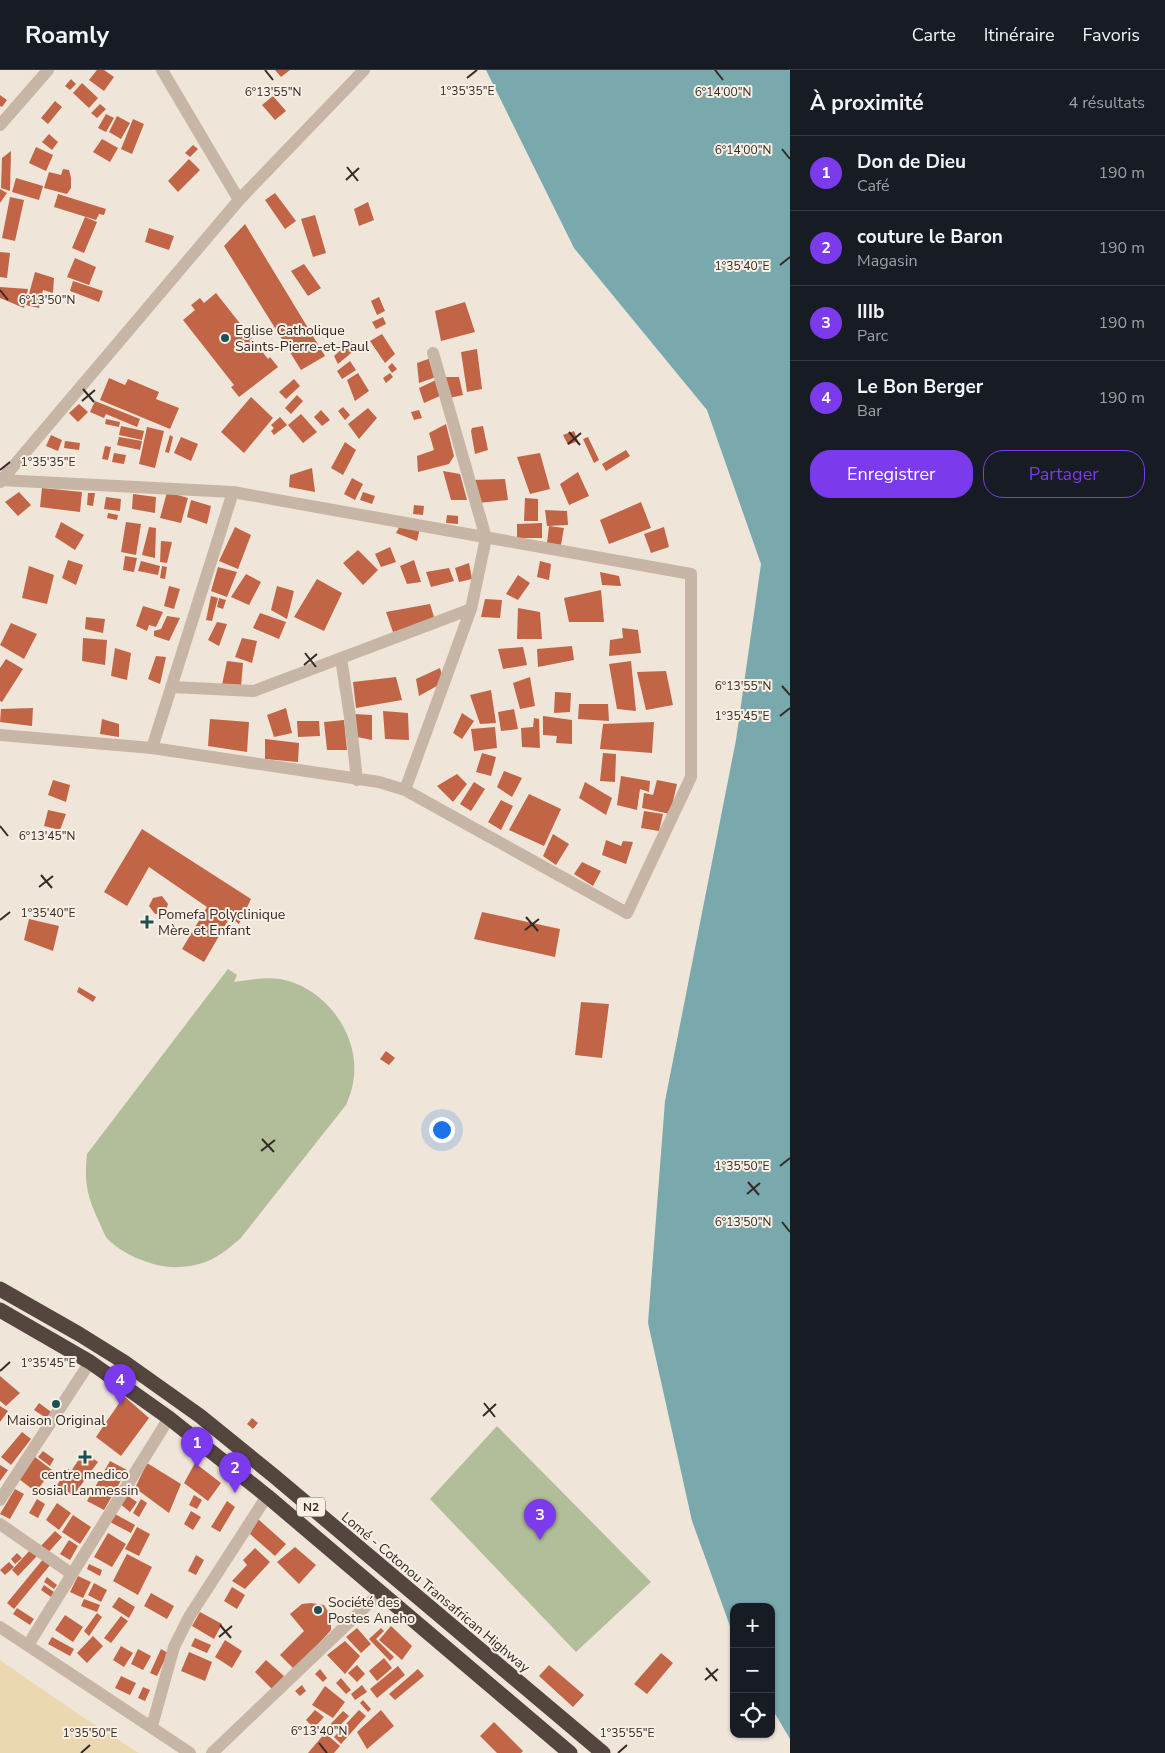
<!DOCTYPE html>
<html lang="fr">
<meta charset="utf-8">
<style>
:root{--surface:#171b24;--page:#242831;--text:#f1f3f6;--muted:#9ea1a6;--line:#363941;--accent:#7c3aed}
body{margin:0;font-family:"Nunito Sans",sans-serif;background:var(--page);color:var(--text)}
.controls{position:absolute;right:15px;bottom:15px;display:grid;overflow:hidden;border-radius:10px;box-shadow:0 1px 4px #0004}
.controls button{width:45px;height:45px;display:grid;place-items:center;padding:0;border:0;border-bottom:1px solid var(--line);background:var(--surface);color:var(--text);font:25px sans-serif}
.you{position:absolute;left:441px;top:1059px;width:18px;height:18px;margin:-12px;border:4px solid #fff;border-radius:50%;background:#1a73e8;box-shadow:0 0 0 8px #1a73e833}
.badge{display:grid;place-items:center;width:32px;height:32px;border-radius:50%;background:var(--accent);color:#fff;font-size:16px;font-weight:700}
.pin{position:absolute;translate:-50% -41px;filter:drop-shadow(0 1px 2px #0008)}
.pin::after{content:'';position:absolute;top:26px;width:18px;height:15px;background:inherit;clip-path:polygon(0 0,100% 0,50% 100%)}
.list{margin:0;padding:0;list-style:none}
h2{display:flex;justify-content:space-between;align-items:center;height:65px;margin:0;padding:0 20px;font-size:21px}
h2 small{font-size:16px;font-weight:400;color:var(--muted)}
.list li{display:grid;grid-template-columns:32px 1fr auto;gap:15px;align-items:center;box-sizing:border-box;height:75px;padding:0 20px;border-top:1px solid var(--line)}
.list b{display:block;font-size:19px;white-space:nowrap}
.list p{margin:0;font-size:16px;white-space:nowrap;color:var(--muted)}
.list em{font-size:16px;font-style:normal;color:var(--muted)}
.actions{display:flex;gap:10px;padding:15px 20px}
.actions a{flex:1;padding:11px 0;border:1px solid var(--accent);border-radius:20px;text-align:center;font-size:18px;color:var(--accent)}
.actions .main{background:var(--accent);color:#fff}
.icon{flex:none;width:28px;height:28px;fill:none;stroke:currentColor;stroke-width:2;stroke-linecap:round;stroke-linejoin:round}
.map{position:relative;flex:none;width:790px;height:1683px;overflow:hidden}
header{display:flex;align-items:center;gap:30px;box-sizing:border-box;height:70px;padding:0 25px;background:var(--surface);border-bottom:1px solid var(--line)}
header strong{font-size:24px}
nav{display:flex;gap:28px;margin-inline-start:auto;font-size:18px}
main{display:flex}
aside{flex:1;background:var(--surface)}
.map>svg:first-child{display:block}
.green{fill:#b2be9a}
.sand{fill:#ebd7b0}
.water{fill:#79a9ac}
.building{fill:#c16546}
.lines{fill:none;stroke-linecap:round;stroke-linejoin:round}
.minor{stroke:#c7b5a6;stroke-width:12}
.highway{stroke:#54453e;stroke-width:15}
.ticks{fill:none;stroke:#342b26;stroke-width:2}
.poi-dot{fill:#1e4f53;stroke:#f8efe5;stroke-width:2}
.labels{text-anchor:middle;stroke-width:4;stroke-linejoin:round;paint-order:stroke}
.shield{fill:#f8efe5;stroke:#6f665f;stroke-width:1}
.shield-label{font-size:12px;font-weight:bold;fill:#342b26}
.poi-label{font-size:14px;fill:#342b26;stroke:#f8efe5;text-anchor:start}
.street-label{font-size:14px;fill:#342b26;stroke:#f8efe5}
.ticks-label{font-size:12px;text-anchor:middle;fill:#342b26;stroke:#f8efe5;stroke-width:4;stroke-linejoin:round;paint-order:stroke}
</style>
<header>
<strong>Roamly</strong>
<nav><a>Carte</a><a>Itinéraire</a><a>Favoris</a></nav>
</header>
<main>
<div class="map">
<svg width="790" height="1683" viewBox="0 0 790 1683">
<rect width="100%" height="100%" fill="#f0e5d9"/>
<!-- green -->
<path class="green" d="M228,899L237,905L234,912C248,910 265,907 280,909C326,917 362,967 353,1013C352,1020 349,1028 346,1035L240,1169C230,1177 220,1186 208,1191C198,1195 182,1198 171,1197C151,1196 119,1183 106,1167C104,1164 102,1158 100,1154C87,1127 84,1113 87,1084Z
M497,1356L651,1512L576,1582L430,1429Z"/>
<!-- sand -->
<path class="sand" d="M0,1590L81,1646L139,1683H0Z"/>
<!-- water -->
<path class="water" d="M486,0H790V1669L771,1637V1537H734V1567L692,1451L648,1253L665,1031L736,670L761,494L707,340L574,178Z"/>
<!-- building -->
<path class="building" d="M97,0H104L114,7L104,21L89,10Z
M275,0H290L281,7Z
M71,9L76,14L70,20L65,16Z
M82,13L98,28L89,38L73,23Z
M0,25L7,30L2,37L0,36Z
M273,26L286,41L275,50L262,35Z
M55,31L62,37L48,54L41,48Z
M100,34L106,39L97,48L91,43Z
M106,44L114,48L106,62L98,58Z
M117,46L130,53L121,69L109,62Z
M133,49L144,54L132,84L121,79Z
M49,64L58,72L52,80L42,72Z
M102,69L118,78L110,92L93,82Z
M193,75L198,79L190,87L185,83Z
M36,77L53,85L46,101L29,93Z
M11,81L10,121L1,118L2,88Z
M189,89L200,100L178,122L168,111Z
M63,99L69,100L71,108V118L67,124L44,118L49,102L61,105Z
M16,108L43,116L39,130L12,122Z
M0,119L7,123L0,133Z
M275,123L296,151L285,159L265,130Z
M58,124L106,139L104,145L99,144L96,150L54,137Z
M10,127L24,130L15,171L2,168Z
M368,132L374,150L359,156L354,139Z
M315,145L326,183L313,187L301,149Z
M85,147L97,152L84,183L72,178Z
M245,154L325,286L301,300L224,176Z
M149,158L174,166L169,180L145,172Z
M0,182L10,183L7,208L0,207Z
M75,188L96,197L89,215L67,207Z
M304,194L321,218L308,226L291,201Z
M35,202L54,208L53,223L43,220L39,238L26,235Z
M73,211L103,221L99,232L70,221Z
M0,217L28,219L24,238L0,228Z
M216,223L268,289L270,287L278,297L239,327L231,317L234,315L183,250L195,240L191,235L200,228L204,233Z
M379,227L385,241L377,245L371,231Z
M465,232L475,262L441,271L435,241Z
M383,247L386,254L376,259L372,252Z
M382,264L395,284L385,293L370,271Z
M351,271L357,278L338,294L334,286Z
M477,279L482,319L467,322L461,282Z
M431,288L436,307L419,313L417,293Z
M350,291L356,300L342,309L337,301Z
M392,293L397,299L392,303L388,297Z
M358,303L369,321L355,331L347,310Z
M390,303L393,307L386,313L383,308Z
M444,307H459L463,325L449,328Z
M109,308L125,315L128,309L159,322L156,329L179,338L170,359L100,330Z
M294,309L300,316L286,329L279,322Z
M438,309L442,325L424,333L419,318Z
M297,325L303,331L291,344L285,338Z
M251,327L273,348L244,383L221,362Z
M95,331L140,349L137,357L106,344L104,348L90,342Z
M79,334L88,342L78,352L69,343Z
M343,337L350,345L345,350L338,341Z
M368,338L377,348L359,369L348,354Z
M321,340L330,350L322,356L314,347Z
M419,340L422,348L414,350L411,342Z
M301,344L317,362L303,373L288,355Z
M280,347L287,355L274,365L271,361L274,358L271,355Z
M106,349L120,352L119,357L105,354Z
M446,354L454,386L449,394L418,402L417,386L434,380L429,363Z
M121,356L144,361L142,370L119,365Z
M483,356L488,380L475,384L471,361L472,358Z
M147,357L164,361L155,398L139,394Z
M574,361L578,371L568,375L563,365Z
M51,365L62,370L58,381L46,376Z
M170,365L173,367L169,383L165,382Z
M119,367L142,371L140,380L117,375Z
M181,367L198,374L191,391L174,383Z
M588,367L599,390L594,393L583,369Z
M65,371L80,373L79,380L64,378Z
M345,372L356,380L343,405L331,398Z
M105,376L111,377L108,390L102,389Z
M626,380L630,386L606,401L602,394Z
M114,383L126,385L124,394L112,392Z
M540,383L550,419L530,424L517,387Z
M312,398L315,422L289,417L290,405Z
M443,401L460,404L467,430H451Z
M578,402L589,426L569,435L560,414Z
M352,408L363,414L355,430L344,424Z
M505,409L508,430L478,433L471,410Z
M42,418L82,422L80,442L40,437Z
M19,422L31,435L18,446L5,432Z
M167,422L188,428L181,453L160,448Z
M363,422L375,426L372,434L360,430Z
M88,423H95L93,436L87,435Z
M133,424L156,427L155,443L132,439Z
M106,427L121,429L120,441L104,439Z
M525,428L538,429V451H524Z
M191,430L211,436L207,454L187,447Z
M641,432L651,458L609,474L600,450Z
M414,435L424,436L423,445L413,444Z
M545,440L567,441L568,455L547,456Z
M108,443L118,445L117,450L107,448Z
M447,445L458,446V454L446,453Z
M61,452L84,465L75,480L55,467Z
M126,452L141,454L136,485L121,482Z
M542,453V468H517V454Z
M401,454L420,458L417,471L396,463Z
M549,456L564,458L561,475L547,473Z
M149,457L156,458L155,488L142,485Z
M235,457L251,465L238,499L219,491Z
M664,457L669,477L651,483L644,464Z
M161,471L172,472L167,493L160,492Z
M390,477L396,492L381,497L375,484Z
M358,480L378,500L363,515L343,493Z
M125,486L137,488L134,502L123,500Z
M68,490L83,495L76,515L62,508Z
M414,490L421,512L407,514L400,496Z
M141,491L160,496L158,505L138,501Z
M540,491L551,494L549,510L537,507Z
M469,493L472,509L459,512L455,498Z
M29,496L54,505L47,534L22,528Z
M162,496L167,497L165,509L160,508Z
M218,497L237,502L227,527L211,521Z
M449,498L454,511L431,517L426,502Z
M600,502L619,506L621,516L602,515Z
M246,504L261,512L249,535L231,527Z
M518,505L530,513L518,530L506,524Z
M317,509L342,523L324,561L294,547Z
M169,516L180,519L174,539L164,536Z
M277,516L294,521L287,549L271,540Z
M601,520L604,552H569L564,528Z
M211,526L218,528L212,551L206,550Z
M219,528L226,530L223,539L217,537Z
M485,529L502,530L500,548L481,547Z
M430,534L435,550L393,562L386,542Z
M143,536L163,542L156,557L149,555L147,561L136,556Z
M518,538L540,542L542,569H517Z
M260,543L286,552L279,569L253,558Z
M167,546L180,548L169,571L154,566V561L161,559Z
M86,547L105,549L103,563L85,559Z
M217,552L227,554L219,576L208,570Z
M11,553L37,564L24,589L0,575Z
M622,558L638,560L641,583L609,586L610,570L623,568Z
M83,568L107,570L105,595L82,591Z
M242,568L257,571L252,593L235,587Z
M572,576L574,590L538,597L537,579Z
M523,577L527,595L503,599L498,579Z
M115,578L131,583L127,610L111,606Z
M156,586L166,587L160,614L148,609Z
M6,589L23,599L2,632L0,631V598Z
M227,591L243,593L241,617L222,615Z
M631,591L636,641L617,639L609,594Z
M440,598L444,612L419,626L416,609Z
M666,601L673,635L646,640L637,602Z
M396,607L402,630L356,638L353,612Z
M530,607L535,636L520,639L513,613Z
M491,620L496,653L480,654L470,625Z
M555,622L571,623L570,642L554,643Z
M579,634H608L609,651L578,649Z
M33,638L32,656L0,652L1,639Z
M286,638L292,663L274,667L267,645Z
M514,639L518,659L501,661L498,642Z
M383,641L408,643L409,670L385,669Z
M462,643L474,651L462,669L453,663Z
M354,644L372,645V670L357,667Z
M543,646L572,650V674L556,673L557,666L543,665Z
M534,648L539,649L540,678L522,677L521,658L533,657Z
M102,649L119,654V667L100,664Z
M210,649L249,652L247,682L208,676Z
M344,650L347,680H327L324,652Z
M297,651H319L320,666L298,667Z
M654,652L652,683L600,679L603,654Z
M495,657L497,678L474,681L471,659Z
M265,669L299,673L298,692L265,689Z
M482,683L496,687L491,706L476,702Z
M603,683L616,684L615,712L600,711Z
M504,701L522,708L512,727L497,717Z
M457,704L467,714L453,732L437,716Z
M621,706L650,711L649,722L640,719L637,740L617,735Z
M53,710L70,715L66,732L48,725Z
M657,710L677,714L670,744L642,738L644,723L653,725Z
M474,712L485,719L471,741L460,734Z
M585,712L612,728L606,745L579,728Z
M529,724L561,739L544,776L509,760Z
M501,730L513,736L501,760L488,752Z
M48,740L66,744L60,760L44,756Z
M644,741L663,744L659,761L641,758Z
M142,759L251,829L239,854L230,847L204,892L182,879L207,837L149,797L127,836L104,822Z
M553,764L569,774L556,795L543,786Z
M606,770L621,776L623,771L633,772L626,794L602,785Z
M582,792L601,801L593,816L574,804Z
M162,826L168,834L165,843L155,844L149,836L153,828Z
M482,842L560,859L555,887L474,869Z
M29,849L59,856L53,881L24,870Z
M79,917L96,927L93,932L77,922Z
M581,932L609,934L602,988L575,985Z
M386,981L395,988L389,995L380,989Z
M0,1306L20,1323L6,1336L0,1331Z
M124,1326L149,1348L121,1386L96,1367Z
M39,1333L54,1344L49,1350L34,1340Z
M0,1336L8,1341L0,1352Z
M252,1348L258,1353L253,1359L247,1354Z
M22,1362L31,1369L11,1395L1,1387Z
M43,1381L54,1389L50,1396L38,1387Z
M84,1382L98,1392L73,1426L57,1415L68,1399L71,1401Z
M35,1387L52,1400L36,1422L19,1409Z
M110,1391L127,1400L104,1440L87,1431Z
M147,1393L181,1414L169,1443L135,1418Z
M195,1393L221,1413L208,1431L184,1413Z
M0,1395L8,1400L0,1411Z
M15,1419L24,1424L10,1449L0,1444Z
M125,1424L137,1432L130,1442L119,1433Z
M194,1425L202,1430L197,1439L189,1435Z
M37,1429L45,1434L38,1448L29,1443Z
M141,1429L147,1433L139,1447L133,1443Z
M227,1431L235,1437L220,1462L211,1457Z
M57,1433L71,1443L59,1460L46,1450Z
M191,1441L201,1447L193,1460L184,1454Z
M115,1444L135,1455L131,1463L110,1452Z
M73,1445L91,1457L80,1474L62,1462Z
M258,1449L286,1474L275,1486L250,1464Z
M137,1457L150,1464L139,1486L125,1479Z
M55,1461L62,1467L46,1485L39,1478Z
M108,1463L126,1474L112,1497L94,1487Z
M69,1470L78,1476L70,1490L60,1484Z
M295,1477L316,1495L299,1514L277,1492Z
M255,1478L270,1492L245,1519L232,1511L247,1495L243,1490Z
M30,1480L37,1486L18,1506L12,1500Z
M17,1483L22,1488L15,1494L11,1489Z
M127,1484L152,1497L138,1525L113,1511Z
M196,1485L204,1490L196,1505L188,1501Z
M44,1488L51,1494L14,1539L7,1533Z
M9,1492L14,1497L5,1505L0,1500Z
M89,1494L102,1500L100,1506L87,1499Z
M78,1506L91,1512L83,1528L70,1522Z
M47,1507L57,1515L54,1519L44,1512Z
M94,1513L107,1520L101,1532L88,1525Z
M44,1515L54,1522L51,1527L41,1520Z
M232,1517L245,1525L237,1539L224,1531Z
M151,1523L174,1536L167,1549L144,1536Z
M119,1527L135,1537L129,1548L112,1537Z
M84,1529L100,1535L97,1542L81,1536Z
M311,1533L324,1535L331,1547V1560L295,1600L280,1585L304,1561L290,1544L302,1534Z
M17,1538L34,1549L30,1555L13,1544Z
M200,1542L222,1554L214,1569L192,1556Z
M97,1543L102,1547L89,1566L84,1561Z
M65,1545L83,1557L73,1572L55,1560Z
M121,1546L128,1551L111,1573L104,1568Z
M391,1556L412,1576L402,1590L379,1570Z
M357,1558L371,1574L361,1583L346,1567Z
M381,1558L384,1561L376,1569L394,1587L390,1591L369,1569Z
M93,1566L103,1576L87,1593L77,1583Z
M52,1567L74,1579L70,1586L48,1574Z
M195,1568L211,1575L207,1583L191,1576Z
M225,1570L242,1581L232,1598L215,1587Z
M345,1571L360,1586L345,1604L327,1585Z
M121,1576L133,1583L124,1597L113,1590Z
M138,1579L151,1586L143,1600L131,1594Z
M161,1579L168,1583L157,1606L150,1603Z
M189,1582L212,1592L205,1611L181,1601Z
M661,1583L673,1593L647,1624L634,1614Z
M384,1588L392,1598L377,1611L369,1601Z
M266,1590L284,1606L272,1619L255,1602Z
M357,1595L365,1604L357,1612L348,1603Z
M549,1595L584,1625L573,1637L539,1606Z
M398,1596L405,1605L377,1628L370,1619Z
M320,1599L327,1608L323,1612L315,1604Z
M418,1599L424,1606L395,1630L389,1624Z
M121,1606L136,1613L130,1625L115,1618Z
M341,1608L351,1620L346,1624L336,1613Z
M302,1615L306,1621L300,1626L295,1621Z
M362,1615L367,1622L355,1630L351,1624Z
M325,1616L345,1632L333,1648L312,1635Z
M143,1617L150,1620L145,1631L138,1628Z
M363,1630L371,1639L368,1642L360,1633Z
M315,1640L324,1647L314,1658L306,1650Z
M359,1640L366,1646L341,1674L334,1667Z
M381,1640L394,1656L367,1679L357,1662Z
M343,1641L349,1646L330,1666L325,1660Z
M494,1652L523,1681L521,1683H497L480,1666Z
M325,1663L340,1676L334,1683H308Z"/>
<g class="lines">
<!-- minor -->
<path class="minor" d="M162,0L239,130
M0,55L48,0
M0,410L233,422L691,504V707L627,843L405,720L379,712L152,678L0,665
M0,412L239,130L364,0
M341,588L350,647L357,710
M172,617L254,621L471,539
M152,678L233,422
M405,720L471,539L486,468L433,283
M0,1430L90,1292
M0,1454L72,1504
M0,1557L190,1683
M28,1575L169,1348
M152,1656L174,1577L189,1547L267,1426
M212,1683L381,1522"/>
<!-- highway -->
<path class="highway" d="M0,1219L79,1264L124,1292L200,1346L274,1406L603,1683
M0,1240L90,1292L169,1348L267,1426L570,1683"/>
</g>
<!-- ticks -->
<path class="ticks" d="M265,0L273,10M715,0L723,10M467,8L477,0M782,79L790,89M347,97L358,111M346,110L359,98M780,195L790,187M0,220L8,230M83,319L94,332M82,331L95,320M569,362L580,375M568,374L581,363M0,400L10,392M305,583L316,597M304,595L317,584M782,616L790,625M780,646L790,638M0,756L8,766M41,805L52,818M39,817L53,806M526,847L538,861M0,850L10,842M525,860L539,849M262,1069L274,1082M261,1081L275,1070M780,1096L790,1088M748,1112L759,1125M747,1124L760,1113M782,1152L790,1162M0,1301L10,1292M484,1333L495,1347M483,1346L496,1334M220,1555L231,1568M219,1567L232,1556M706,1598L717,1611M705,1610L718,1599M319,1673L327,1683M81,1683L90,1675M618,1683L627,1675"/>
<!-- markers -->
<g class="poi-dot">
<circle cx="225" cy="268" r="5"/>
<path d="M144.5 844.5h5v5h5v5h-5v5h-5v-5h-5v-5h5z"/>
<circle cx="56" cy="1334" r="5"/>
<path d="M82.5 1379.5h5v5h5v5h-5v5h-5v-5h-5v-5h5z"/>
<circle cx="318" cy="1540" r="5"/>
</g>
<g class="labels">
<!-- shield labels -->
<rect class="shield" x="297" y="1427.5" width="28" height="19" rx="4"/>
<g class="shield-label">
<text x="311" y="1441">N2</text>
</g>
<!-- poi labels -->
<g class="poi-label">
<text x="235" y="265">Eglise Catholique<tspan x="235" dy="16">Saints-Pierre-et-Paul</tspan></text>
<text x="158" y="849">Pomefa Polyclinique<tspan x="158" dy="16">Mère et Enfant</tspan></text>
<text x="56" y="1355" text-anchor="middle">Maison Original</text>
<text x="85" y="1409" text-anchor="middle">centre medico<tspan x="85" dy="16">sosial Lanmessin</tspan></text>
<text x="328" y="1537">Société des<tspan x="328" dy="16">Postes Aneho</tspan></text>
</g>
<!-- street labels -->
<g class="street-label">
<text transform="translate(436 1522) rotate(40)" y="5">Lomé - Cotonou Transafrican Highway</text>
</g>
</g>
<g class="ticks-label">
<text x="467" y="25">1°35'35"E</text>
<text x="723" y="26">6°14'00"N</text>
<text x="273" y="26">6°13'55"N</text>
<text x="743" y="84">6°14'00"N</text>
<text x="742" y="200">1°35'40"E</text>
<text x="47" y="234">6°13'50"N</text>
<text x="48" y="396">1°35'35"E</text>
<text x="743" y="620">6°13'55"N</text>
<text x="742" y="650">1°35'45"E</text>
<text x="47" y="770">6°13'45"N</text>
<text x="48" y="847">1°35'40"E</text>
<text x="742" y="1100">1°35'50"E</text>
<text x="743" y="1156">6°13'50"N</text>
<text x="48" y="1297">1°35'45"E</text>
<text x="319" y="1665">6°13'40"N</text>
<text x="90" y="1667">1°35'50"E</text>
<text x="627" y="1667">1°35'55"E</text>
</g>
</svg>
<div class="controls">
<button>+</button>
<button>−</button>
<button><svg class="icon" aria-label="locate" viewBox="0 0 24 24"><circle cx="12" cy="12" r="6"/><path d="M12 2v4M12 18v4M2 12h4M18 12h4"/></svg></button>
</div>
<div class="you"></div>
<div class="pin badge" style="left:197px;top:1398px">1</div>
<div class="pin badge" style="left:235px;top:1423px">2</div>
<div class="pin badge" style="left:540px;top:1470px">3</div>
<div class="pin badge" style="left:120px;top:1335px">4</div>
</div>
<aside>
<h2>À proximité<small>4 résultats</small></h2>
<ul class="list">
<li><span class="badge">1</span><div><b>Don de Dieu</b><p>Café</p></div><em>190 m</em></li>
<li><span class="badge">2</span><div><b>couture le Baron</b><p>Magasin</p></div><em>190 m</em></li>
<li><span class="badge">3</span><div><b>IIIb</b><p>Parc</p></div><em>190 m</em></li>
<li><span class="badge">4</span><div><b>Le Bon Berger</b><p>Bar</p></div><em>190 m</em></li>
</ul>
<div class="actions"><a class="main">Enregistrer</a><a>Partager</a></div>
</aside>
</main>
